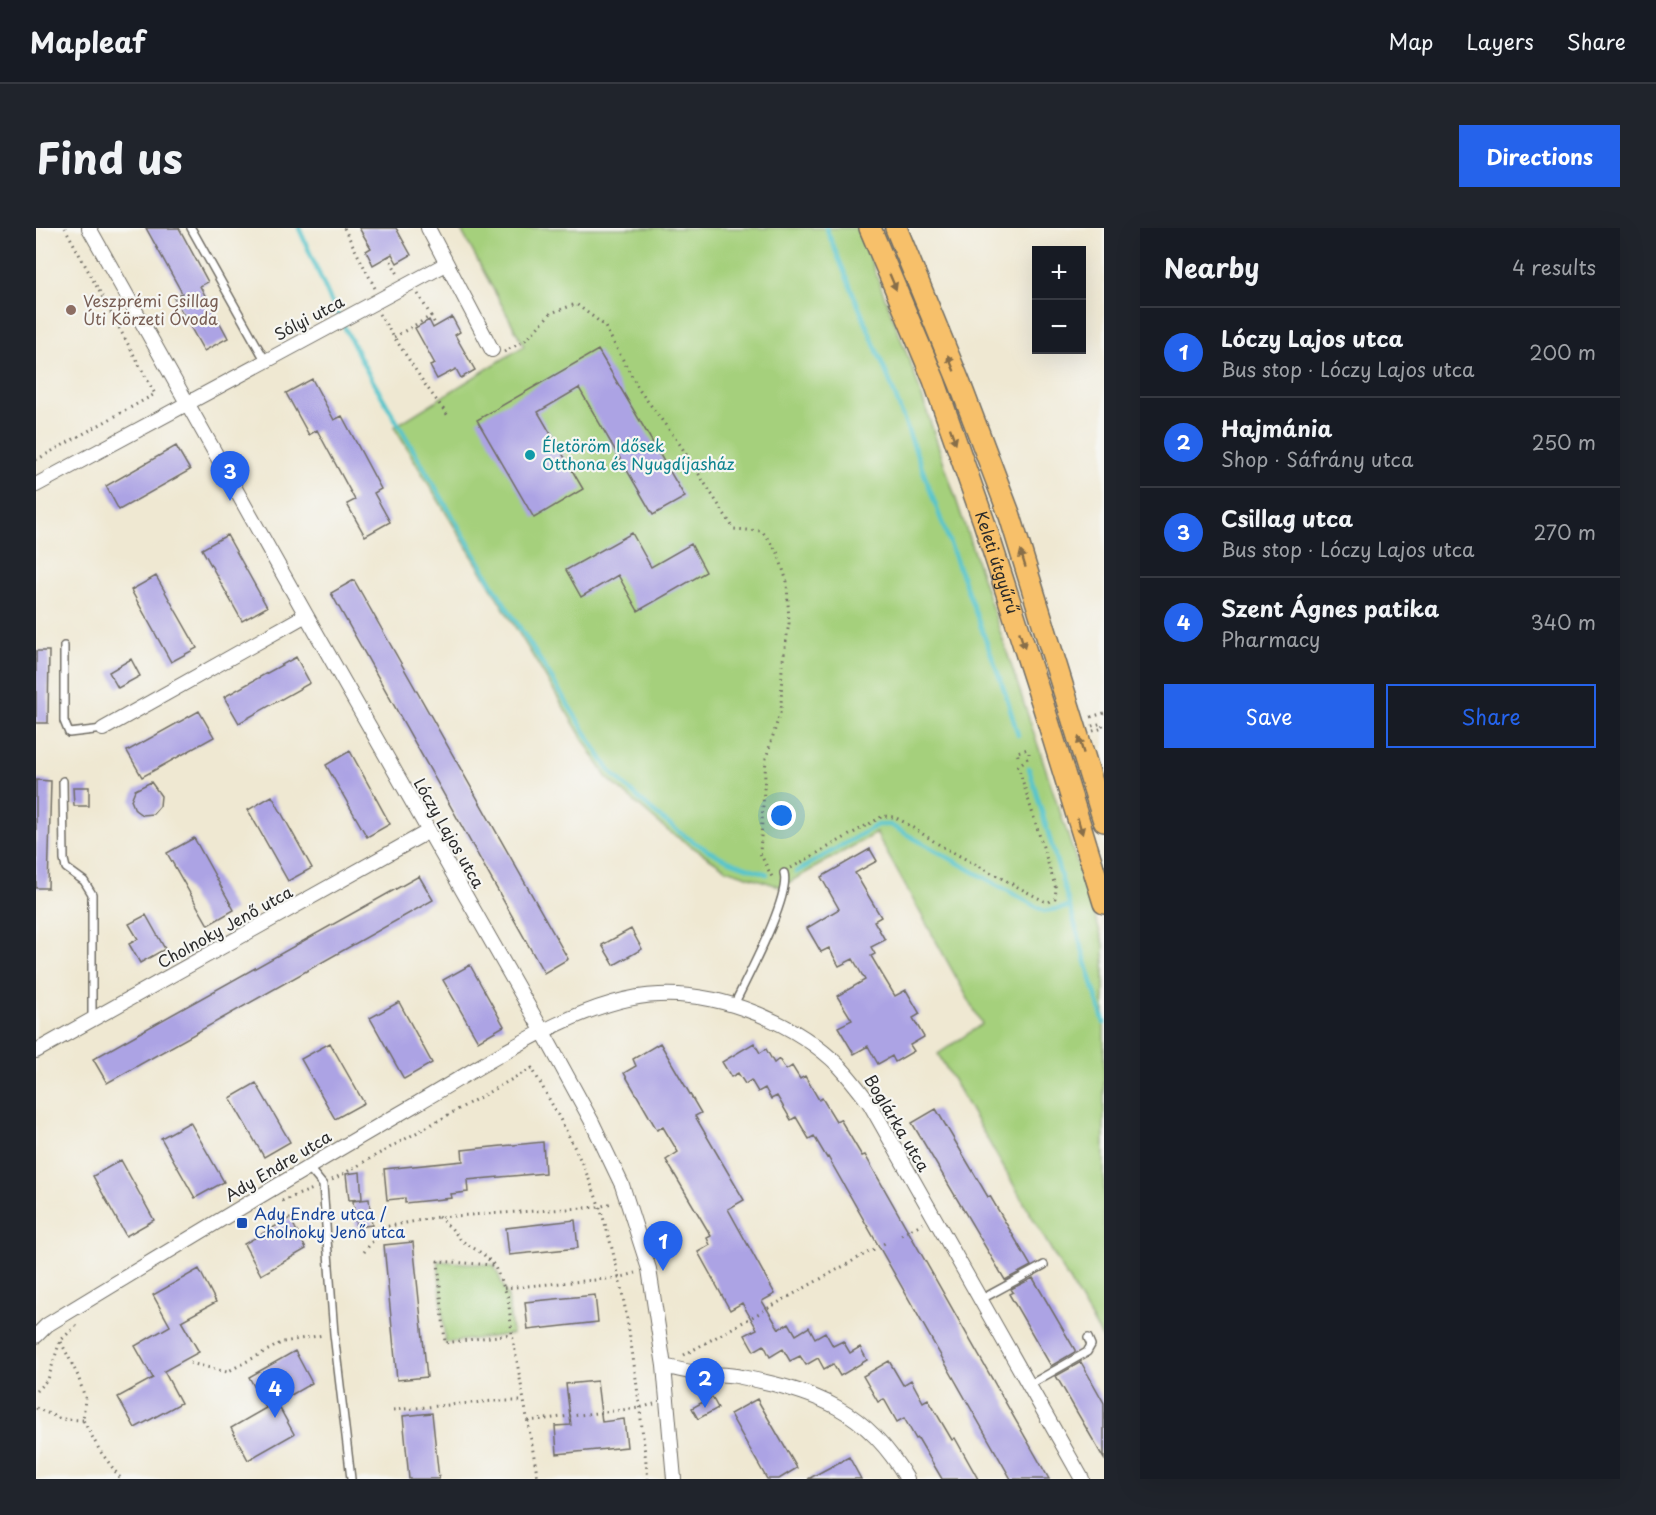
<!DOCTYPE html>
<meta charset="utf-8">
<style>
:root{--surface:#171b24;--page:#20242c;--text:#f1f3f6;--muted:#9ea1a6;--line:#363941;--accent:#2563eb}
body{margin:0;font-family:"Playpen Sans",sans-serif;background:var(--page);color:var(--text)}
.controls{position:absolute;right:18px;top:18px;display:grid;overflow:hidden;border-radius:0px;box-shadow:0 6px 24px #0002}
.controls button{width:54px;height:54px;display:grid;place-items:center;padding:0;border:0;border-bottom:2px solid var(--line);background:var(--surface);color:var(--text);font:30px sans-serif}
.you{position:absolute;left:746px;top:588px;width:21px;height:21px;margin:-15px;border:4px solid #fff;border-radius:50%;background:#1a73e8;box-shadow:0 0 0 9px #1a73e833}
.badge{display:grid;place-items:center;width:39px;height:39px;border-radius:50%;background:var(--accent);color:#fff;font-size:20px;font-weight:700}
.pin{position:absolute;translate:-50% -50px;filter:drop-shadow(0 2px 3px #0008)}
.pin::after{content:'';position:absolute;top:32px;width:21px;height:18px;background:inherit;clip-path:polygon(0 0,100% 0,50% 100%)}
.list{margin:0;padding:0;list-style:none}
h2{display:flex;justify-content:space-between;align-items:center;height:78px;margin:0;padding:0 24px;font-size:26px}
h2 small{font-size:20px;font-weight:400;color:var(--muted)}
.list li{display:grid;grid-template-columns:39px 1fr auto;gap:18px;align-items:center;box-sizing:border-box;height:90px;padding:0 24px;border-top:2px solid var(--line)}
.list b{display:block;font-size:22px;white-space:nowrap}
.list p{margin:0;font-size:20px;white-space:nowrap;color:var(--muted)}
.list em{font-size:20px;font-style:normal;color:var(--muted)}
.actions{display:flex;gap:12px;padding:18px 24px}
.actions a{flex:1;padding:14px 0;border:2px solid var(--accent);border-radius:0px;text-align:center;font-size:21px;color:var(--accent)}
.actions .main{background:var(--accent);color:#fff}
.map{position:relative;flex:none;width:1068px;height:1251px;overflow:hidden;border-radius:0px}
header{display:flex;align-items:center;gap:36px;box-sizing:border-box;height:84px;padding:0 30px;background:var(--surface);border-bottom:2px solid var(--line)}
header strong{font-size:28px}
nav{display:flex;gap:33px;margin-inline-start:auto;font-size:21px}
.intro{display:flex;align-items:center;justify-content:space-between;box-sizing:border-box;height:144px;padding:0 36px}
h1{margin:0;font-size:42px}
.button{padding:15px 27px;border-radius:0px;background:var(--accent);color:#fff;font-size:21px;font-weight:700}
main{display:flex;gap:36px;padding:0 36px}
aside{flex:1;background:var(--surface);border-radius:0px;box-shadow:0 6px 24px #0002}
.map>svg:first-child{display:block}
.green{fill:#a5d07c;stroke:#687e54;stroke-width:1.5}
.lines{fill:none;stroke-linecap:round;stroke-linejoin:round}
.stream{stroke:#58c5cb;stroke-width:4.5}
.building{fill:#aca3e4}
.service-casing{stroke:#706d65;stroke-width:10}
.minor-casing{stroke:#706d65;stroke-width:16}
.primary-casing{stroke:#706d65;stroke-width:24}
.path{stroke:#706d65;stroke-width:3;stroke-dasharray:1.5 4.5;stroke-linecap:butt}
.service{stroke:#fff;stroke-width:7}
.minor{stroke:#fff;stroke-width:14}
.primary{stroke:#f7c06b;stroke-width:21}
.oneway{fill:#876e48}
.education-dot{fill:#8d6e63;stroke:#f6f6f2;stroke-width:2}
.culture-dot{fill:#0f9aa8;stroke:#f6f6f2;stroke-width:2}
.transit-dot{fill:#1a4fb4;stroke:#f6f6f2;stroke-width:2}
.labels{text-anchor:middle;stroke-width:4.5;stroke-linejoin:round;paint-order:stroke}
.education-label{font-size:16px;fill:#785e54;stroke:#f6f6f2;text-anchor:start}
.street-label{font-size:16px;fill:#2b2b2b;stroke:#f6f6f2}
.culture-label{font-size:16px;fill:#0d838f;stroke:#f6f6f2;text-anchor:start}
.transit-label{font-size:16px;fill:#164399;stroke:#f6f6f2;text-anchor:start}
</style>
<header>
<strong>Mapleaf</strong>
<nav><a>Map</a><a>Layers</a><a>Share</a></nav>
</header>
<div class="intro"><h1>Find us</h1><a class="button">Directions</a></div>
<main>
<div class="map">
<svg width="1068" height="1251" viewBox="0 0 1068 1251">
<rect width="100%" height="100%" fill="#f6f6f2"/>
<filter id="ink" filterUnits="userSpaceOnUse"><feTurbulence type="fractalNoise" baseFrequency=".0167" numOctaves="2"/><feDisplacementMap in="SourceGraphic" scale="12" xChannelSelector="R" yChannelSelector="G"/><feConvolveMatrix kernelMatrix="1 2 1 2 8 2 1 2 1" color-interpolation-filters="sRGB"/></filter>
<filter id="wash" filterUnits="userSpaceOnUse"><feTurbulence type="fractalNoise" baseFrequency=".008" numOctaves="4" result="noise"/><feDisplacementMap in="SourceGraphic" scale="24" xChannelSelector="R" yChannelSelector="G"/><feGaussianBlur stdDeviation="1.35" result="paint"/><feColorMatrix in="noise" values="0 0 0 0 0 0 0 0 0 0 0 0 0 0 0 0 0 1.4 0 .05"/><feComposite in="paint" operator="in"/></filter>
<g filter="url(#wash)">
<rect width="100%" height="100%" fill="#efe8d2"/>
<!-- green -->
<path class="green" d="M424,0H822L877,142L1068,716V1113L902,826L946,796L840,605L745,659L690,641L632,603L570,549L358,199L488,118Z
M402,1033L458,1037L472,1069L476,1106L409,1115Z"/>
<g class="lines">
<!-- stream -->
<path class="stream" d="M263,0L294,71L331,143L457,357L573,542C606,575 644,610 687,630C701,636 716,641 731,646
M790,0L854,154L969,464L982,507
M993,540L1068,795
M760,644L841,597H854L1008,683L1034,679"/>
</g>
<g id="blocks">
<!-- building -->
<path class="building" d="M110,0H143L172,54L164,58L192,110L168,123L138,70L146,65Z
M323,0H360L375,27L361,35L356,26L337,37L330,23L335,20Z
M416,89L424,104L419,107L439,142L425,150L420,141L401,151L394,138L399,136L379,100L393,92L397,100Z
M562,122L649,269L617,287L543,160L502,184L547,261L498,290L441,192Z
M276,151L298,192L306,188L345,261L338,265L354,294L329,308L311,276L319,272L281,202L273,207L250,165Z
M140,218L154,242L83,282L70,258Z
M596,305L615,339L655,316L670,344L602,383L582,347L545,369L530,342Z
M191,307L231,379L206,393L166,321Z
M120,348L161,420L135,434L95,362Z
M318,352L532,731L508,745L295,365Z
M0,423H13L12,495H0Z
M260,429L274,455L203,495L188,469Z
M95,431L104,448L82,460L73,444Z
M163,483L178,509L106,549L91,523Z
M314,523L354,596L331,609L290,537Z
M0,552L15,553L12,660H0Z
M115,554L125,568L124,578L117,586L106,587L99,582L95,572L99,562Z
M37,559H53V578H38Z
M236,568L276,640L252,653L212,582Z
M158,610L198,682L172,697L131,625Z
M834,621L841,633L819,645L845,689L838,693L849,712L835,719L839,726L835,728L859,768L870,762L884,786L877,790L888,809L874,817L878,823L859,834L856,828L842,836L832,818L818,826L802,799L816,792L801,768L829,752L817,731L803,738L793,720L785,724L771,700L803,681L785,649Z
M383,648L397,672L71,855L57,831Z
M110,687L129,721L104,735L93,716L102,711L93,696Z
M595,701L606,721L578,737L566,717Z
M434,737L468,798L442,813L407,752Z
M363,774L396,835L368,851L334,790Z
M294,815L328,875L299,891L265,831Z
M624,815L665,885L659,888L708,972L692,981L739,1066L726,1073L743,1101L753,1095L760,1107L773,1099L779,1110L789,1104L797,1118L807,1113L814,1125L824,1119L831,1132L804,1148L797,1136L788,1141L782,1130L770,1137L764,1128L754,1133L747,1121L734,1129L728,1117L718,1123L709,1107L721,1101L706,1075L694,1082L662,1024L674,1017L671,1010L675,1008L630,932L642,924L627,899L621,902L588,845L600,838L597,831Z
M718,815L724,825L730,821L738,835L743,831L750,842L756,838L764,851L769,848L783,872L786,870L800,893L804,891L826,928L829,927L1013,1251H975L792,929L791,930L778,908L773,911L760,889L755,892L741,868L735,871L729,860L722,864L715,852L709,856L702,845L695,849L686,834Z
M220,855L254,914L228,929L194,870Z
M900,881L952,969L954,968L995,1038L969,1052L876,895Z
M154,894L188,954L159,970L125,910Z
M507,914L509,945L431,952L432,964L415,966L416,970L369,975V970L351,972L348,941L427,933L426,922Z
M85,932L118,992L90,1008L57,948Z
M324,944L326,971L313,972L310,946Z
M333,971L336,997L320,999L317,973Z
M254,990L270,1021L225,1047L208,1016Z
M539,992L542,1020L473,1027L470,1000Z
M377,1014L391,1149L361,1152L348,1017Z
M163,1041L180,1074L145,1093L163,1124L128,1143L145,1175L99,1200L82,1169L117,1150L99,1118L134,1098L117,1067Z
M997,1050L1039,1122V1124L1015,1138L973,1066L977,1064L975,1061Z
M559,1067L562,1094L492,1102L489,1074Z
M259,1123L276,1155L241,1175L258,1206L212,1232L195,1200L230,1180L213,1149Z
M853,1133L867,1157L875,1152L887,1174L892,1171L916,1212L919,1210L942,1251H906L882,1210L880,1211L868,1190L861,1194L848,1171L842,1174L827,1148Z
M1045,1134L1068,1175V1231L1020,1148Z
M561,1153L566,1194L588,1191L591,1219L521,1226L519,1198L535,1197L530,1156Z
M676,1169L682,1180L662,1191L656,1180Z
M721,1171L761,1240L743,1251H731L694,1186Z
M396,1185L403,1251H373L367,1188Z
M813,1229L825,1251H772Z"/>
</g>
</g>
<g filter="url(#ink)">
<use href="#blocks" fill-opacity="0" stroke="#706d65" stroke-width="1.5"/>
<g class="lines">
<!-- service casing -->
<g class="service-casing">
<path id="service" d="M155,0L229,132
M28,418V493L33,505L67,501
M27,553L28,632L30,640L48,653L56,666V792
M698,777C710,751 755,669 748,645
M272,939L287,957L298,1106L315,1251
M944,1072L1008,1037
M993,1157L1051,1124L1055,1117L1052,1110"/>
</g>
<!-- minor casing -->
<g class="minor-casing">
<path id="minor" d="M53,0L270,387L507,804L555,892L586,957L613,1041L628,1138L638,1251
M392,0L456,122
M0,257L410,36
M67,501L270,387
M0,823L393,603
M0,1108L11,1097C134,1022 257,947 382,875C448,837 547,769 623,767C686,764 760,795 804,839C815,851 824,863 834,876L1046,1251
M628,1138C641,1141 655,1145 669,1146C681,1147 694,1146 705,1149C780,1163 831,1182 871,1251"/>
</g>
<!-- primary casing -->
<g class="primary-casing">
<g id="primary">
<path id="s1" d="M834,0L898,152L948,294L1007,477L1068,675"/>
<path d="M860,0L924,156L974,288L1068,593"/>
</g>
</g>
<!-- path -->
<path class="path" d="M308,0L339,60
M352,28L363,48
M382,66L395,88
M343,86L390,158L413,189
M358,109L395,88L400,98
M468,124L491,111L515,85L540,76L568,97L604,163L643,215L698,301L726,303L742,325L751,354L753,395L746,438L745,482L730,530L724,625L736,649
M0,232L119,166L29,0
M1055,489L1068,485
M1056,498L1066,495
M1057,503L1067,500L1066,495
M982,528L981,524L992,521
M755,640L847,588L858,589L868,594L907,619L1008,673L1013,674L1019,670L1020,661L982,538L993,529V525
M296,952L496,840C521,885 547,931 564,980C593,1067 601,1160 612,1251
M246,973L277,961
M402,989L415,1000L426,1013L447,1026L458,1037L472,1069L476,1106L502,1251
M865,1007L887,995
M328,1024L348,999L402,989L563,979L576,975
M456,1037L402,1033L409,1115L476,1106
M468,1060L582,1050L600,1045
M25,1114L42,1148L49,1170L47,1192L64,1223L85,1251
M648,1127L849,1015
M154,1135L191,1144L247,1114L287,1107
M0,1163L12,1151L24,1113L41,1097
M0,1180L25,1191L47,1192
M357,1182L458,1173H488
M492,1193L603,1180L618,1176"/>
<!-- service -->
<use href="#service" class="service"/>
<!-- minor -->
<use href="#minor" class="minor"/>
<!-- primary -->
<use href="#primary" class="primary"/>
</g>
<!-- one-way arrows -->
<defs><path id="oneway-solid" d="M-6-.8H1V-3.2L6.5 0L1 3.2V.8H-6Z" transform="scale(1.5)"/></defs>
<g class="oneway">
<use href="#oneway-solid" transform="translate(857 54) rotate(67)"/>
<use href="#oneway-solid" transform="translate(915 135) rotate(-112)"/>
<use href="#oneway-solid" transform="translate(917 208) rotate(70)"/>
<use href="#oneway-solid" transform="translate(987 331) rotate(-107)"/>
<use href="#oneway-solid" transform="translate(986 412) rotate(72)"/>
<use href="#oneway-solid" transform="translate(1045 517) rotate(-107)"/>
<use href="#oneway-solid" transform="translate(1044 598) rotate(73)"/>
</g>
</g>
<!-- markers -->
<circle class="education-dot" cx="35" cy="82" r="6"/>
<circle class="culture-dot" cx="494" cy="227" r="6"/>
<rect class="transit-dot" x="200" y="989" width="12" height="12" rx="3"/>
<g class="labels">
<!-- education labels -->
<g class="education-label">
<text x="47" y="79">Veszprémi Csillag<tspan x="47" dy="18">Úti Körzeti Óvoda</tspan></text>
</g>
<!-- street labels -->
<g class="street-label">
<text transform="translate(273 90) rotate(-28)" y="6">Sólyi utca</text>
<text dy="6" stroke="none"><textPath href="#s1" startOffset="358">Keleti útgyűrű</textPath></text>
<text transform="translate(413 605) rotate(60)" y="6">Lóczy Lajos utca</text>
<text transform="translate(189 699) rotate(-29)" y="6">Cholnoky Jenő utca</text>
<text transform="translate(861 895) rotate(59)" y="6">Boglárka utca</text>
<text transform="translate(242 938) rotate(-31)" y="6">Ady Endre utca</text>
</g>
<!-- culture labels -->
<g class="culture-label">
<text x="506" y="224">Életöröm Idősek<tspan x="506" dy="18">Otthona és Nyugdíjasház</tspan></text>
</g>
<!-- transit labels -->
<g class="transit-label">
<text x="218" y="992">Ady Endre utca /<tspan x="218" dy="18">Cholnoky Jenő utca</tspan></text>
</g>
</g>
</svg>
<div class="controls">
<button>+</button>
<button>−</button>
</div>
<div class="you"></div>
<div class="pin badge" style="left:627px;top:1043px">1</div>
<div class="pin badge" style="left:669px;top:1180px">2</div>
<div class="pin badge" style="left:194px;top:273px">3</div>
<div class="pin badge" style="left:239px;top:1190px">4</div>
</div>
<aside>
<h2>Nearby<small>4 results</small></h2>
<ul class="list">
<li><span class="badge">1</span><div><b>Lóczy Lajos utca</b><p>Bus stop · Lóczy Lajos utca</p></div><em>200 m</em></li>
<li><span class="badge">2</span><div><b>Hajmánia</b><p>Shop · Sáfrány utca</p></div><em>250 m</em></li>
<li><span class="badge">3</span><div><b>Csillag utca</b><p>Bus stop · Lóczy Lajos utca</p></div><em>270 m</em></li>
<li><span class="badge">4</span><div><b>Szent Ágnes patika</b><p>Pharmacy</p></div><em>340 m</em></li>
</ul>
<div class="actions"><a class="main">Save</a><a>Share</a></div>
</aside>
</main>
